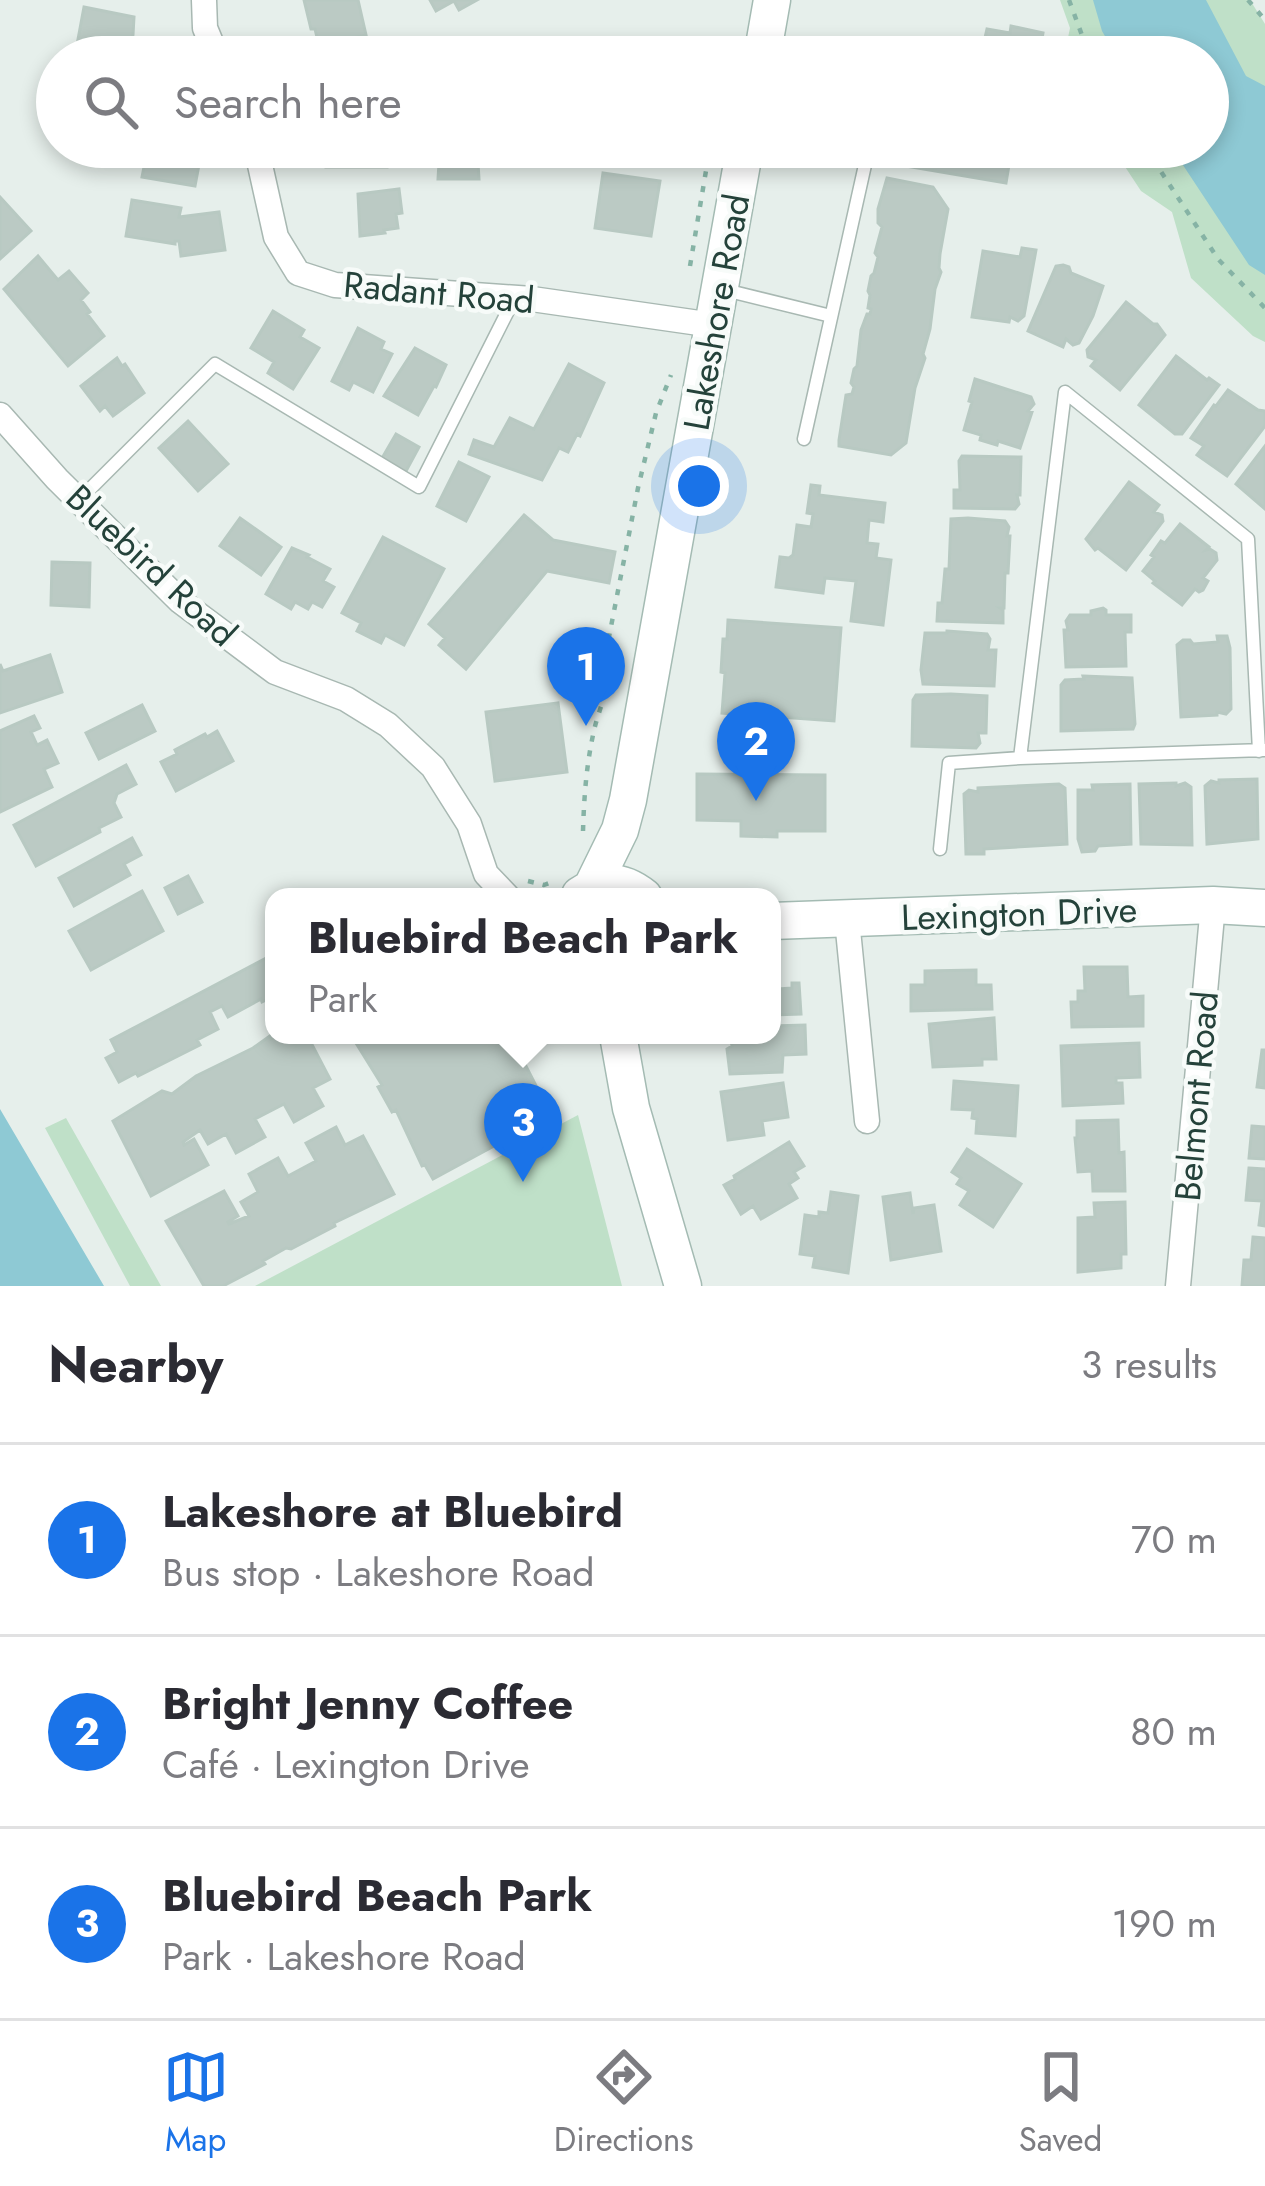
<!DOCTYPE html>
<meta charset="utf-8">
<style>
:root{--surface:#fff;--page:#f2f2f3;--text:#2b2b33;--muted:#7c7c81;--line:#e1e1e2;--accent:#1a73e8}
body{margin:0;font-family:Jost,sans-serif;background:var(--page);color:var(--text)}
.you{position:absolute;left:699px;top:486px;width:42px;height:42px;margin:-30px;border:9px solid #fff;border-radius:50%;background:#1a73e8;box-shadow:0 0 0 18px #1a73e833}
.badge{display:grid;place-items:center;width:78px;height:78px;border-radius:50%;background:var(--accent);color:#fff;font-size:39px;font-weight:700}
.pin{position:absolute;translate:-50% -99px;filter:drop-shadow(0 3px 6px #0008)}
.pin::after{content:'';position:absolute;top:63px;width:42px;height:36px;background:inherit;clip-path:polygon(0 0,100% 0,50% 100%)}
.popup{position:absolute;left:265px;top:888px;width:516px;height:156px;box-sizing:border-box;display:grid;place-content:center;border-radius:24px;background:var(--surface);filter:drop-shadow(0 3px 9px #0005);font-size:39px;white-space:nowrap;color:var(--muted)}
.popup b{font-size:45px;color:var(--text)}
.popup::after{content:'';position:absolute;left:50%;top:100%;margin-left:-24px;border:24px solid transparent;border-top-color:var(--surface)}
.list{margin:0;padding:0;list-style:none}
h2{display:flex;justify-content:space-between;align-items:center;height:156px;margin:0;padding:0 48px;font-size:51px}
h2 small{font-size:39px;font-weight:400;color:var(--muted)}
.list li{display:grid;grid-template-columns:78px 1fr auto;gap:36px;align-items:center;box-sizing:border-box;height:192px;padding:0 48px;border-top:3px solid var(--line)}
.list b{display:block;font-size:45px;white-space:nowrap}
.list p{margin:0;font-size:39px;white-space:nowrap;color:var(--muted)}
.list em{font-size:39px;font-style:normal;color:var(--muted)}
.icon{flex:none;width:66px;height:66px;fill:none;stroke:currentColor;stroke-width:2;stroke-linecap:round;stroke-linejoin:round}
.map{position:relative;flex:none;width:1265px;height:1286px;overflow:hidden}
.search{position:absolute;background:var(--surface);box-shadow:0 6px 18px #0003;left:36px;right:36px;top:36px;height:132px;display:flex;align-items:center;gap:30px;box-sizing:border-box;padding:0 42px;border-radius:66px;color:var(--muted);font-size:45px}
.sheet{height:732px;background:var(--surface)}
nav{display:flex;justify-content:space-around;align-items:center;box-sizing:border-box;height:168px;border-top:3px solid var(--line);background:var(--surface);font-size:33px;color:var(--muted)}
nav a{display:grid;justify-items:center;gap:6px}
nav .on{color:var(--accent)}
.map>svg:first-child{display:block}
.green{fill:#bfe0c8}
.water{fill:#8ec9d4}
.building{fill:#bbcac4;stroke:#b8c9c2;stroke-width:3}
.lines{fill:none;stroke-linecap:round;stroke-linejoin:round}
.lane-casing{stroke:#a8b8b2;stroke-width:15}
.street-casing{stroke:#a8b8b2;stroke-width:27}
.secondary-casing{stroke:#a4bbb3;stroke-width:39}
.path{stroke:#86b3a5;stroke-width:4.5;stroke-dasharray:6 9;stroke-linecap:butt}
.lane{stroke:#fff;stroke-width:12}
.street{stroke:#fff;stroke-width:24}
.secondary{stroke:#fff;stroke-width:36}
.labels{text-anchor:middle;stroke-width:9;stroke-linejoin:round;paint-order:stroke}
.street-label{font-size:36px;fill:#24423a;stroke:#f7fbf9}
</style>
<div class="map">
<svg width="1265" height="1286" viewBox="0 0 1265 1286">
<rect width="100%" height="100%" fill="#e6efeb"/>
<!-- green -->
<path class="green" d="M1060,0H1250L1265,24V342L1253,336L1191,278L1172,212L1141,191L1112,147H1208V57H1064L1070,28Z
M578,1115L622,1286H255Z
M66,1118L161,1286H130L45,1128Z"/>
<!-- water -->
<path class="water" d="M1093,0H1206L1246,76L1265,86V275L1249,265L1171,147H1208V57H1117L1102,31Z
M0,1109L104,1286H0Z"/>
<!-- building -->
<path class="building" d="M304,0H358L366,35L319,46L315,29H311Z
M430,0H477L459,10L454,1L436,11Z
M84,7L134,17L133,35L125,57H110L76,50Z
M1011,26L1043,33L1039,57H958L960,48L973,51L984,42L987,29L1010,33Z
M148,147L202,149L195,186L142,177Z
M326,147H387V167H326Z
M440,147H477L479,179H438Z
M904,147H1012L1006,183L900,165Z
M603,173L660,181L651,236L595,228Z
M887,178L933,187L948,209L940,254L939,268L941,272L935,289L930,329L923,354L925,358L915,388L906,443L891,455L839,446V440L846,395L852,394L854,387L851,383L854,369L857,366L861,330L867,314H870L871,309L868,308L870,295L868,291L871,276L874,273L878,257L875,253L882,227L878,223V209Z
M399,189L402,213L396,214L398,228L384,230L385,233L360,236L358,194Z
M0,197L31,231L0,259Z
M132,200L181,208L179,217L219,212L225,250L181,256L179,241H175V244L126,236Z
M1022,248L1036,250L1024,316L1018,321L1010,317L1009,322L972,317L983,251L1020,257Z
M38,256L58,280L69,271L88,293L81,300L90,312L87,314L104,336L68,366L4,289Z
M1063,265L1069,267L1071,273L1103,286L1093,316L1079,343L1073,345L1066,339L1063,347L1028,331L1056,266Z
M1126,302L1153,324H1157L1165,335L1120,390L1091,366L1096,360L1088,357L1087,350Z
M273,311L304,330L300,337L319,348L293,389L268,373L274,362L251,348Z
M358,328L384,342L381,349L392,354L373,392L353,382L349,390L332,381Z
M415,348L446,365L436,387L434,386L418,415L384,396Z
M1176,356L1207,380L1209,378L1219,385L1182,434H1175L1139,405Z
M117,358L122,366L125,364L144,393L113,416L105,406L100,411L81,386Z
M569,364L604,383L580,436L577,434L568,452L559,448L542,480L469,454L474,440L494,447L510,418L534,429Z
M975,379L1031,397L1034,404L1028,411L1032,412L1020,448L998,441L997,445L980,440L981,435L964,430L972,402L969,401Z
M1228,390L1258,410L1265,411V426L1227,476L1197,455L1204,446L1191,438L1214,405L1216,406Z
M188,421L228,464L198,491L159,448Z
M396,434L419,447L405,473L381,460Z
M1265,446V509L1236,484Z
M962,456L1021,457L1020,495H1017L1019,504L1015,509L954,508V490H960L959,461Z
M459,462L489,477L466,521L437,506Z
M1129,482L1159,505L1154,512L1162,515L1163,521L1126,570L1098,548L1095,550L1086,539Z
M811,485L820,486L819,495L885,503L883,522L869,520L867,543L878,544L876,558L891,560L883,625L851,621L856,581L825,578L823,593L776,587L780,557L789,558L793,555L797,525L811,527L813,514L807,513Z
M524,515L553,540L615,552L609,583L547,571L466,669L439,645L445,638L429,624Z
M240,518L281,547L261,575L220,546Z
M968,518L1005,521L1009,527L1007,536H1010L1008,573H1005L1004,608H1000L1003,610V623L937,621L938,603H942L945,569H949L951,519Z
M1180,524L1209,547L1206,550L1210,549L1216,553L1217,560L1203,578L1208,581L1203,590L1199,592L1195,589L1182,605L1153,583L1155,581L1143,571L1154,557L1151,555L1161,541L1165,543Z
M383,537L444,569L404,645L385,635L381,643L357,631L361,623L342,613Z
M292,548L309,555L307,557L330,569L323,581L334,587L322,607L312,602L308,609L295,602L291,609L266,594Z
M52,562L90,563L89,607L51,605Z
M1103,608L1106,610V615H1131V632H1125L1126,666L1066,667L1064,630H1068L1066,621L1070,615H1091V611Z
M728,620L841,628L834,721L722,713L725,673L721,672L723,639H727Z
M947,631L987,634L990,639L988,650H996L994,686L923,684L921,670L925,633H947Z
M1217,636H1227L1230,648L1231,709L1226,714L1217,712V715L1181,717L1177,645L1183,640H1190L1193,644L1218,642Z
M50,655L62,692L0,713V664L3,671Z
M1083,676L1132,678L1135,724L1133,729L1061,731V685L1065,680L1084,679Z
M951,694L987,696L986,733H978L980,743L976,748L912,746L913,700L916,695Z
M558,703L567,772L495,781L486,712Z
M142,705L155,731L99,759L86,733Z
M34,716L40,728L31,732L37,745L47,740L58,763L44,769L52,787L0,812V731Z
M217,731L233,761L176,791L161,762L177,754L175,750L205,734L207,737Z
M126,765L136,784L117,794L114,803L121,817L99,828L100,832L36,866L14,825Z
M697,774L825,775V831H777V837L741,836V821L697,820Z
M1257,779L1258,839L1207,844L1205,786L1211,781L1219,783V780Z
M1176,783V786L1185,783L1191,787L1192,845L1141,844L1139,784Z
M1059,784L1065,788L1067,844L984,849V854H966L964,794L969,790L978,792V788Z
M1130,784L1131,844L1098,846L1095,851L1082,852L1078,839V790H1093L1092,785Z
M132,838L141,855L124,864L130,875L74,906L59,878Z
M188,876L202,902L178,914L165,888Z
M142,891L163,931L91,970L69,931Z
M274,954V996L262,1002L261,999L228,1017L222,1006L210,1012L218,1029L197,1040L200,1045L138,1076L136,1073L119,1082L106,1058L117,1052L111,1040Z
M1084,967H1127L1128,997L1143,996V1026L1072,1027L1071,1002H1078V991H1085Z
M976,970V985H991L992,1009L911,1011V985H925V971Z
M778,975V989L792,988V983H799L801,1014L772,1015V976Z
M994,1018L996,1059H982V1065L933,1067L929,1024Z
M805,1025L806,1054L783,1055L782,1072L730,1074L727,1049L732,1046L730,1035H772V1026Z
M277,1035H307L330,1079L313,1088L323,1106L294,1122L284,1104L255,1119L265,1137L236,1153L226,1134L208,1144L200,1130L183,1142L184,1145L194,1139L208,1165L151,1196L113,1121L162,1091L172,1094L196,1076L253,1048L270,1036L271,1039Z
M351,1035H510L551,1115L433,1179L425,1165L422,1166L396,1110L392,1112L378,1087L382,1085Z
M1139,1043L1140,1077L1116,1078V1083H1122L1123,1103L1063,1106L1061,1046Z
M1262,1050H1265V1088L1257,1087Z
M954,1081L1018,1086L1015,1136L976,1133L977,1119L972,1118L973,1110L952,1109Z
M783,1083L788,1117L762,1121L764,1135L728,1140L721,1092Z
M1118,1120L1119,1153L1124,1152L1125,1191H1093L1092,1171L1078,1172L1075,1138H1077V1121Z
M1252,1126L1265,1127V1159L1249,1158Z
M336,1127L345,1145L363,1136L394,1194L334,1223L335,1226L291,1249L286,1248L263,1261L265,1264L223,1286H204L166,1221L224,1191L238,1216L228,1222L229,1224L249,1216L241,1202L258,1192L249,1174L278,1158L288,1176L316,1161L306,1143Z
M789,1142L804,1166L794,1172L798,1178L789,1184L797,1198L761,1219L753,1206L741,1214L724,1185L735,1179L734,1176Z
M967,1149L1021,1184L993,1227L960,1205L969,1191L957,1184L961,1178L952,1172Z
M1249,1168L1265,1169V1226L1259,1225L1262,1201L1246,1200Z
M831,1192L858,1196L848,1273L813,1267L815,1256L800,1254L805,1215L819,1217V1212L828,1213Z
M910,1193L913,1214L914,1208L934,1205L941,1251L891,1260L883,1197Z
M1125,1202L1126,1254H1121V1268L1078,1272V1218L1095,1217L1094,1203Z
M1253,1237L1265,1238V1286H1242L1244,1260H1251Z"/>
<g class="lines">
<!-- lane casing -->
<g class="lane-casing">
<path id="lane" d="M721,289L831,316
M804,439L869,147
M79,500L215,364L419,487L514,299
M1020,758L1065,392L1248,539L1259,751
M940,849L949,763L1020,758L1264,750"/>
</g>
<!-- street casing -->
<g class="street-casing">
<path id="street" d="M204,0L205,28L217,57
M256,147L276,237L298,273L335,285L532,299L713,325
M0,415L57,479L180,601L275,672L346,699L388,725L433,767L469,824L486,874L508,897
M847,920L867,1121
M1178,1286L1213,905"/>
</g>
<!-- secondary casing -->
<g class="secondary-casing">
<path id="secondary" d="M762,57L772,0
M593,885L620,830L628,800L745,147
M580,895C603,879 623,880 644,897
M772,921L1213,905L1265,908
M618,1035L631,1108L683,1286"/>
</g>
<!-- path -->
<path class="path" d="M1069,0L1090,57
M1248,0L1265,20
M1145,147L1218,259L1265,308
M690,266L710,147
M583,831C584,799 586,768 593,735C599,704 618,674 608,642L638,488L656,413L671,375
M528,881L544,885L552,882
M705,891V897"/>
<!-- lane -->
<use href="#lane" class="lane"/>
<!-- street -->
<use href="#street" class="street"/>
<!-- secondary -->
<use href="#secondary" class="secondary"/>
</g>
<g class="labels">
<!-- street labels -->
<g class="street-label">
<text transform="translate(439 292) rotate(5)" y="13">Radant Road</text>
<text transform="translate(716 312) rotate(-80)" y="13">Lakeshore Road</text>
<text transform="translate(152 565) rotate(43)" y="13">Bluebird Road</text>
<text transform="translate(1019 913) rotate(-2)" y="13">Lexington Drive</text>
<text transform="translate(1196 1096) rotate(-85)" y="13">Belmont Road</text>
</g>
</g>
</svg>
<div class="you"></div>
<div class="pin badge" style="left:586px;top:726px">1</div>
<div class="pin badge" style="left:756px;top:801px">2</div>
<div class="pin badge" style="left:523px;top:1182px">3</div>
<div class="popup"><b>Bluebird Beach Park</b>Park</div>
<div class="search"><svg class="icon" aria-label="search" viewBox="0 0 24 24"><circle cx="10" cy="10" r="6"/><path d="M15 15l6 6"/></svg>Search here</div>
</div>
<section class="sheet">
<h2>Nearby<small>3 results</small></h2>
<ul class="list">
<li><span class="badge">1</span><div><b>Lakeshore at Bluebird</b><p>Bus stop · Lakeshore Road</p></div><em>70 m</em></li>
<li><span class="badge">2</span><div><b>Bright Jenny Coffee</b><p>Café · Lexington Drive</p></div><em>80 m</em></li>
<li><span class="badge">3</span><div><b>Bluebird Beach Park</b><p>Park · Lakeshore Road</p></div><em>190 m</em></li>
</ul>
</section>
<nav>
<a class="on"><svg class="icon" aria-label="map" viewBox="0 0 24 24"><path d="M3 6l6-2 6 2 6-2v14l-6 2-6-2-6 2zM9 4v14M15 6v14"/></svg>Map</a>
<a><svg class="icon" aria-label="directions" viewBox="0 0 24 24"><path d="M12 3l9 9-9 9-9-9zM9 14v-3h6M13 9l2 2-2 2"/></svg>Directions</a>
<a><svg class="icon" aria-label="saved" viewBox="0 0 24 24"><path d="M7 4h10v16l-5-4-5 4z"/></svg>Saved</a>
</nav>
